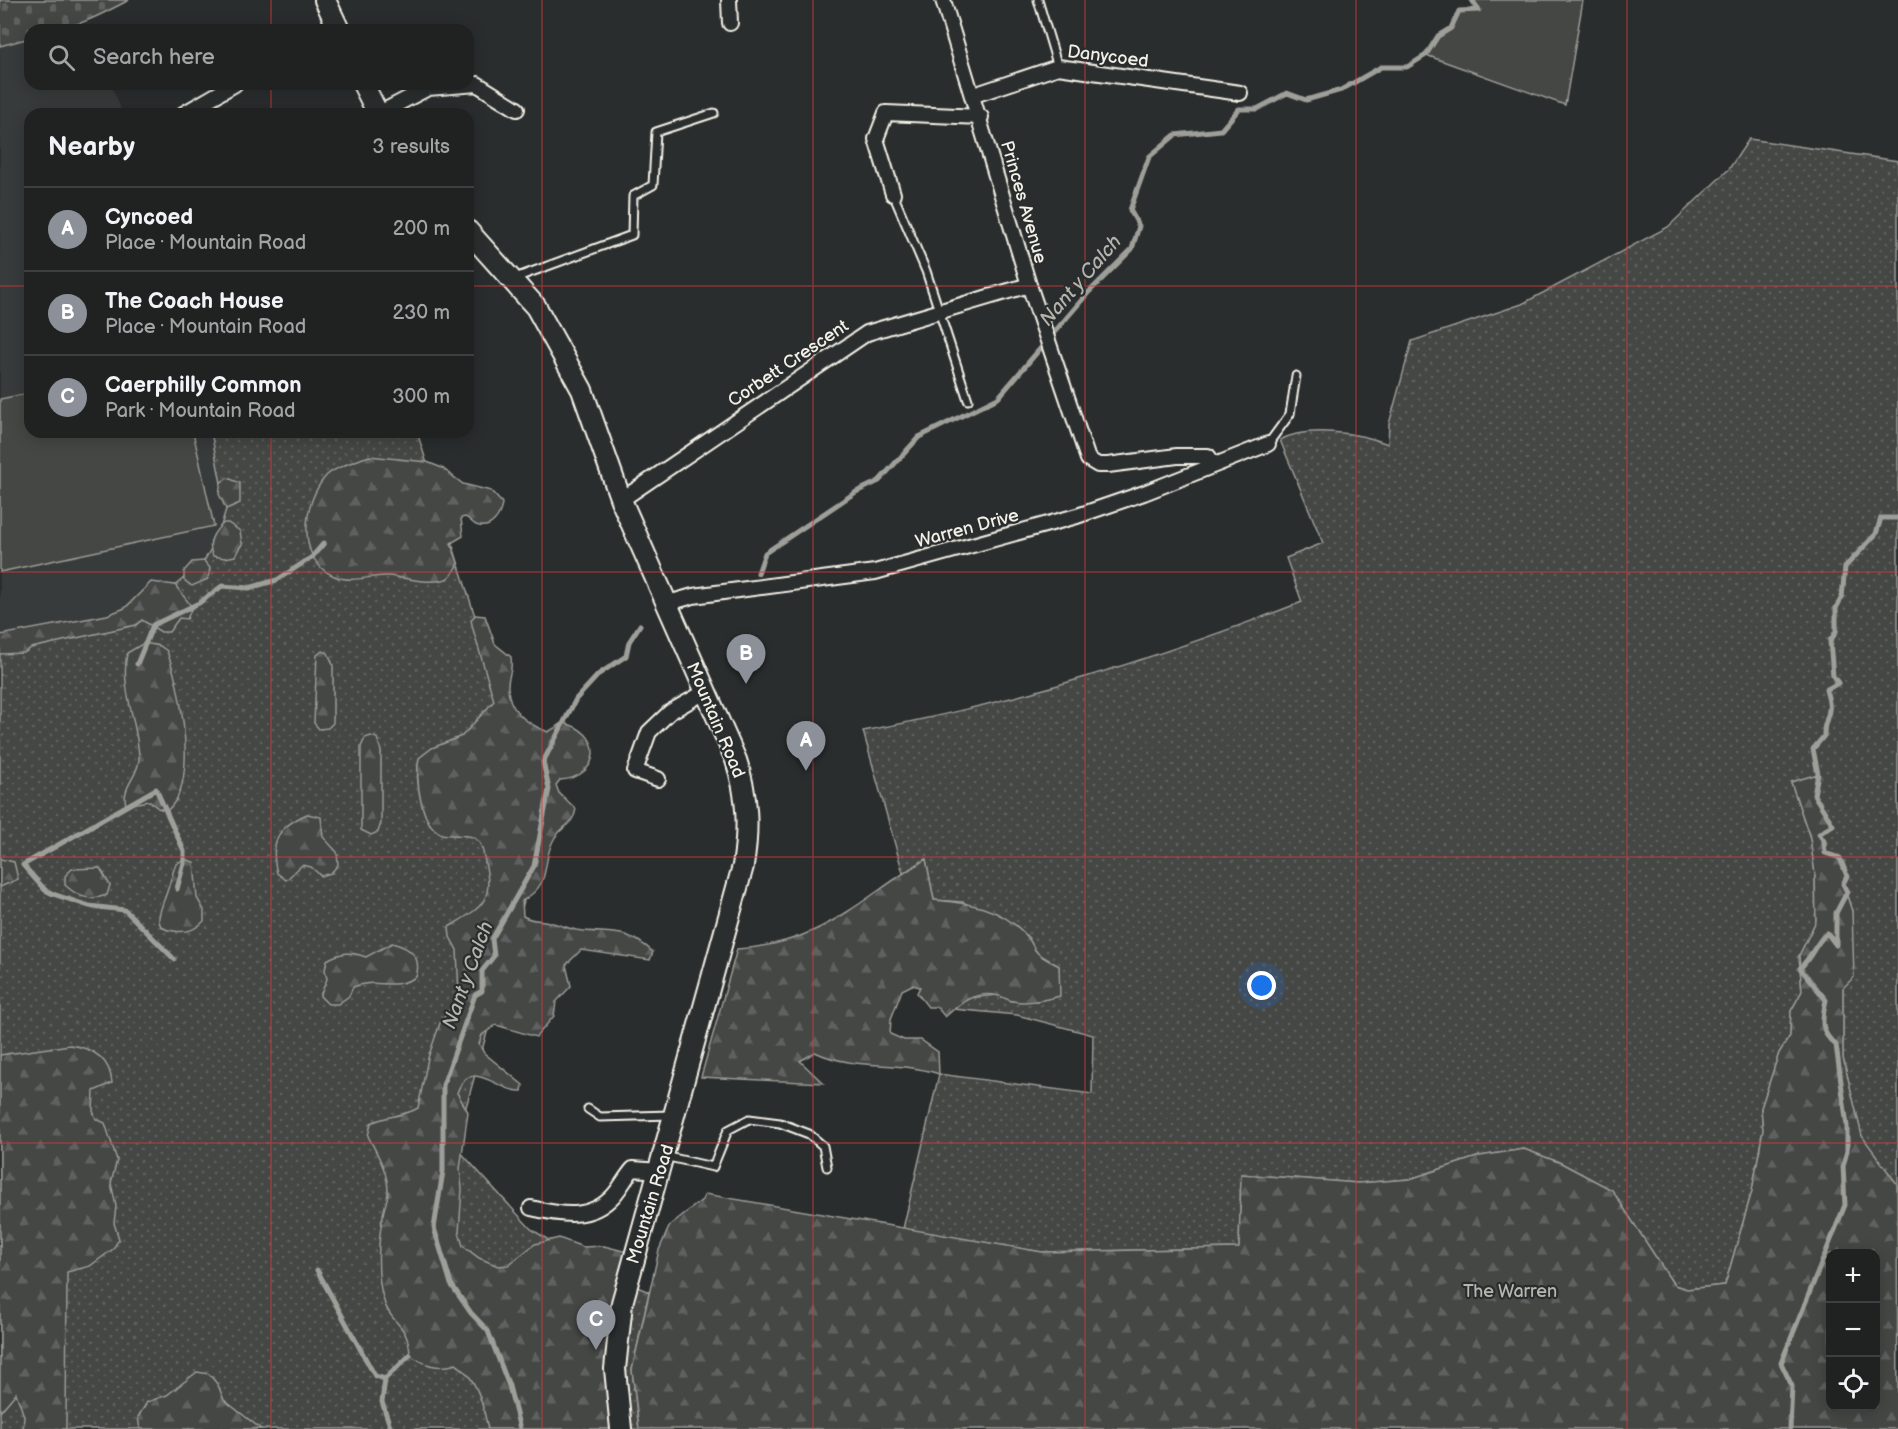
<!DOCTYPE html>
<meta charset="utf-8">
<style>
:root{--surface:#202222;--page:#2d2f2f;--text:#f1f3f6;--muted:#a2a4a5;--line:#3d3f40;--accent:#8c9099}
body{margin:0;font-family:"Balsamiq Sans",sans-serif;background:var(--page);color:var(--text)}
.controls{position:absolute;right:18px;bottom:18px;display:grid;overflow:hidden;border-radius:12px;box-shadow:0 3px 15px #0003}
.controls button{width:54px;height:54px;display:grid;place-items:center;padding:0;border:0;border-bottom:2px solid var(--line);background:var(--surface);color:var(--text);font:30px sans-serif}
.you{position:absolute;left:1262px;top:986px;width:21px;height:21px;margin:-15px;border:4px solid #fff;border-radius:50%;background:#1a73e8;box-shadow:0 0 0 9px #1a73e833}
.badge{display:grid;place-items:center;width:39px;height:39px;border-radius:50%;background:var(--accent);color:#fff;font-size:20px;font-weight:700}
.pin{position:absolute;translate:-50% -50px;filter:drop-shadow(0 2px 3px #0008)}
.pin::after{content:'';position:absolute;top:32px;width:21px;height:18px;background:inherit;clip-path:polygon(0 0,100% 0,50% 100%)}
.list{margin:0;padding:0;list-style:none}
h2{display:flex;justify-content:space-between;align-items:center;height:78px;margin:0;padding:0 24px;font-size:26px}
h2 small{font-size:20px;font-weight:400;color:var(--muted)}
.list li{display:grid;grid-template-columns:39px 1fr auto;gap:18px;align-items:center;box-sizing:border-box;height:84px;padding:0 24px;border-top:2px solid var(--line)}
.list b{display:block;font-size:22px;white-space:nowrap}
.list p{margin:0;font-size:20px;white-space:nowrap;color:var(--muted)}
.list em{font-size:20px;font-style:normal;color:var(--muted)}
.icon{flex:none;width:33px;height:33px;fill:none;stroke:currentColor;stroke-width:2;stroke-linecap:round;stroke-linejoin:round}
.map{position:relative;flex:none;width:1898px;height:1429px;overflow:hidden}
.search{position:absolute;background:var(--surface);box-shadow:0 3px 15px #0003;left:24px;top:24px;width:450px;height:66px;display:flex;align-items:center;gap:15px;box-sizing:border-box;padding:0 21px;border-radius:18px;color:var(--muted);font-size:22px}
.panel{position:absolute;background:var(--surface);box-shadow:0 3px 15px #0003;left:24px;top:108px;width:450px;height:330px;border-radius:18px}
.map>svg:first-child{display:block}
.built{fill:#373a3a}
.grass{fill:url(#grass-dots);stroke:#9c9c96;stroke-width:1.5}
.forest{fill:url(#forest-firs);stroke:#9c9c96;stroke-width:1.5;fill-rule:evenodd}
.cemetery{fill:url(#cemetery-stones);stroke:#9c9c96;stroke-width:1.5}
.garden{fill:#444645;stroke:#9c9c96;stroke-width:1.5}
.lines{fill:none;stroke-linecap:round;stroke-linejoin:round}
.stream{stroke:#9f9f9a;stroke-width:5}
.service-casing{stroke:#f4f1e8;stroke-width:11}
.minor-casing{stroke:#f4f1e8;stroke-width:18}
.secondary-casing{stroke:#f4f1e8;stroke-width:24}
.service{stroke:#2a2d2e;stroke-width:7}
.minor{stroke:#2a2d2e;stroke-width:14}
.secondary{stroke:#2a2d2e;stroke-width:20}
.grid{fill:none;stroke:#d93c3b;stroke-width:1.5;stroke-opacity:0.55}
.labels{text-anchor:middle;stroke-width:4.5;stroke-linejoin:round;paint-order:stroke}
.street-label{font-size:18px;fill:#f4f1e8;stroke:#2a2d2e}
.park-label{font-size:18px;fill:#b6b5af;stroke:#2a2d2e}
.water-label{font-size:20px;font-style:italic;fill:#b5b3ae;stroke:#2a2d2e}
</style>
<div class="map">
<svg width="1898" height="1429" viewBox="0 0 1898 1429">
<defs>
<pattern id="grass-dots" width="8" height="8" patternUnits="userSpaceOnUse" patternTransform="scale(1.5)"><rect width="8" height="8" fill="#444645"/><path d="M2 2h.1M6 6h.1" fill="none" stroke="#606160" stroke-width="1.8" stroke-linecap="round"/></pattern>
<pattern id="forest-firs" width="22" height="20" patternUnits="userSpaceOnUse" patternTransform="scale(1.5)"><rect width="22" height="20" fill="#444645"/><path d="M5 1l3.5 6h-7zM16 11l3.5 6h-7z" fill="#606160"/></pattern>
<pattern id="cemetery-stones" width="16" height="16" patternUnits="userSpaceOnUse" patternTransform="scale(1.5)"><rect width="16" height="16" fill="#444645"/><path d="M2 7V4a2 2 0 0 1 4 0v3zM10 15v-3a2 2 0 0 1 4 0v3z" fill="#606160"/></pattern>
</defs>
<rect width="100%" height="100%" fill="#2a2d2e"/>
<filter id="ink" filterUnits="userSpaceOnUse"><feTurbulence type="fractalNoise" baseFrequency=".0167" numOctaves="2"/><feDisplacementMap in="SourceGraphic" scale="12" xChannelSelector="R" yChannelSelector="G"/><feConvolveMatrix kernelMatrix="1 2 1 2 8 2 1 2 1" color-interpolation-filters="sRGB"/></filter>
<g filter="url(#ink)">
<!-- built -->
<path class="built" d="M30,38V84H111L123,114H30V432H211L226,509L224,523L204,561L135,619L0,644V46Z"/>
<!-- grass -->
<path class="grass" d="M1749,139L1898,161V1190L1897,1184L1862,1137L1843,1058V987L1852,911L1843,884L1840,858L1825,853L1824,841L1819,834L1833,825L1814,795L1818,774L1791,782L1810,838L1815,874L1816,921L1799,956L1802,991L1791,1011L1790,1036L1779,1053L1761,1108L1763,1130L1752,1191L1725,1285L1687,1289L1674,1285L1612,1190L1561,1163L1524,1149L1480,1156L1410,1179L1358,1183L1241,1174L1239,1248L1042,1252L903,1229L939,1074L1092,1094L1093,1035L1017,1015L953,1009L954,1005L969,998L998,995L1012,1001H1038L1059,996V966L1037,953L1028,937L963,902L934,900L926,860L903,873L863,731C1014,704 1159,657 1302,602L1286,558L1323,543L1280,440C1307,425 1360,433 1388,444L1389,424L1412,341L1522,304L1668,227L1729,169Z
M211,432H417L490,664L531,876L455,1146L531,1229L593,1268L649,1292L632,1370L639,1429H0V644L135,619L204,561L218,536L226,509Z"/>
<!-- forest -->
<path class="forest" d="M369,456L427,462L442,468L463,484L491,491L502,503C501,515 491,531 476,525C472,523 470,519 465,517L461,518L463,536L451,543L458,563C454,570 452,578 443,580C425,584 406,578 388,576C370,575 353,584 334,576C295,560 303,500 327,475C337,466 356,461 369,456Z
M228,478L240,483V503L226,509L219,494L221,482Z
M224,523H228L240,531L242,544L235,556L225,558L213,556C206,543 214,531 224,523Z
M204,561L210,568L208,579L192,586L184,580V571L192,562Z
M151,582L175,585L192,607L187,619L179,618L169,632H161L142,620L136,625L31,648L24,653L0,654V635L107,615L125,608Z
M475,615L485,616L495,644L511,657C513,673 508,674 508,685C507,710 527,724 548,732L563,723C604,731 603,777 560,780L556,785L559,793L576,809C574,825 560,827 554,839C540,864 554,883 522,901L523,916C533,922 538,919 549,922C558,924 567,928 576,930C611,935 624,926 653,952L650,960L581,950L566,965L571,986L556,1002L554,1016L536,1037L496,1025L482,1035L479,1044L484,1053L523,1085L522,1091C498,1093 470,1055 457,1093L468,1112L460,1169L462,1189L459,1232L463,1246L479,1258L498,1266L508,1265L535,1244L559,1238L583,1247L604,1246L635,1254L626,1284L621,1429H488C483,1406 478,1378 456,1364C438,1370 425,1365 410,1355C409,1323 389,1324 383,1298C376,1273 378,1240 383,1215C384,1207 388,1199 388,1192C388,1171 377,1154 368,1136L371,1123C387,1115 403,1117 418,1108L428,1058L440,1023L459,997L457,950L450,937L449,927C480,908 495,902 485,863C484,856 483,846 478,841C470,832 453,837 442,834C420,826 415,778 419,758L432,748L462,736L494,701L473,629L471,620Z
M144,643L160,646L167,651C180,687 194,761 178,796C176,802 171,806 167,811L158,808L149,801L126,805C121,786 139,777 139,758C138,722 120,690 127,653Z
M322,651L328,653L333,665V723L328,728L319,729L314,723L317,655Z
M371,736L377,738L381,751V823L378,832L371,835L361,830V747L365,738Z
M1818,774L1814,795L1833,825L1820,834L1824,841L1825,853L1840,858L1847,876L1843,884L1852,911L1854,977L1843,988V1058L1862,1136L1897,1184L1898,1429H639L632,1370L659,1250L670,1225L702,1200L705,1194L1042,1252L1239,1248L1241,1174L1358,1183L1410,1179L1480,1156L1524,1149L1561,1163L1612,1190L1674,1285L1687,1289L1725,1285L1752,1191L1763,1130L1761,1108L1779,1053L1790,1036L1791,1011L1802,991L1799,956L1816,921L1815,874L1810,838L1791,782ZM1830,1254H1876V1406H1830Z
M307,814L321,817L323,837L337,852L338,865L331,873L321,876L311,867L302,865L286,880L277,873C269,841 278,827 307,814Z
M0,859L14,862L18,879L0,887Z
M184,859L194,862L197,898L204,910V921C195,930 187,933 174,931C152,929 159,914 164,900C169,888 171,876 176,864Z
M926,859L934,900C969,903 1000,907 1025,934C1030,939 1032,945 1035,950C1040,957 1051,962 1059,966L1060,996C1045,1000 1028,1004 1013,1001C1008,1001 1004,997 999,996C975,990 960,1003 945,1017L937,1007H928L917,993L920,987L912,985L902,990L891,1019L890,1034L904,1040H921L938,1052L939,1074C898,1060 855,1071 815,1052L800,1061L823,1083L701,1077L737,949C823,944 858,900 926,859Z
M100,868L110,885L107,895C90,901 79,898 65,885V876L72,869Z
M392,943C411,948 422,957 416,977C390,992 378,977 353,987L349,996L338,1004H328L320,996L327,979L325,970L327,960C341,952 351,951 366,957Z
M70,1045C93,1048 110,1058 112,1083L94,1091L93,1111L96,1119L105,1123L117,1160L111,1183L116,1206L114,1223L119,1239L113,1249L90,1266L67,1272L66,1429H23L24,1416L16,1393L0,1412V1055Z
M197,1372L209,1374L218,1385L224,1400L261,1429H140L138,1417L147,1402L167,1395Z"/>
<!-- cemetery -->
<path class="cemetery" d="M0,0H129C91,20 74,30 30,30V38L0,46Z"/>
<!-- garden -->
<path class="garden" d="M1472,0H1583L1565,105L1426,55L1438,36L1451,28L1459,11L1478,10Z
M30,393V432H193L214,526L0,572V399Z"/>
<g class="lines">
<!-- stream -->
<path class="stream" d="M758,573L765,553L856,492L879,481L919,437L998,398L1087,294L1132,249L1139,226L1130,210L1149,157L1175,135L1221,130L1239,109H1257L1287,93L1306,100L1341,90L1381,67H1407L1426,55L1438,36L1451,28L1459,11L1479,10L1472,0
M137,664L153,625L199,603L222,586L249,588L277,580L312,557L324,543
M174,959L125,910L89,906L53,894L45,890L23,865L156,789L184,851V863L177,889
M317,1270L375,1376L385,1379L410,1355
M385,1379L382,1402L391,1429
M520,1429L509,1386L488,1331L471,1313L451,1284L434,1228L443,1171V1085L475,995L482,991V971L494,956L492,939L534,866L549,789L543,762L576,699L599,674L626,656L629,642L640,625
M1790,1429L1792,1386L1781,1363L1845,1205L1843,1166L1847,1151V1126L1836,1045C1819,1032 1822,1018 1826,1000L1800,968C1813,956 1813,946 1827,933L1836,945V913L1847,892L1843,884L1847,876L1840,858L1825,853L1824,841L1819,834L1833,825L1814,795L1818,774L1813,749L1824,736C1823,714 1835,718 1826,690L1838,683L1833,676L1830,641L1836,632V608L1842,597L1845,567L1876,534L1881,518H1898"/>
<!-- service casing -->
<g class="service-casing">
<path id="service" d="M1038,0L1058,67
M893,194L926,271L968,400
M515,278L632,235L633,196L653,185L656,132L714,113
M1268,444L1290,414L1296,376
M588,1109L600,1117L671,1115
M664,1156L713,1167L728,1130L749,1119L780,1123L809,1134L823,1146L827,1167"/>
</g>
<!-- minor casing -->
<g class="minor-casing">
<path id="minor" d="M729,0L730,23
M943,0L1029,285L1088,459L1098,465H1108L1177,456H1208L1214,464
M974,95L1058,67L1240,93
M183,114L235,84
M378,114L428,88L477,84L517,109
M893,194L876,139L886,113L981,117
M621,500L867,333L1029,285
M665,604L693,596L875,572L1077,516L1144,493L1268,444
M658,779L635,771L649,732L670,712L705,692
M531,1208C561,1215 591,1221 614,1195C621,1187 626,1177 633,1169L660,1171"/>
</g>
<!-- secondary casing -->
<g class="secondary-casing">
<path id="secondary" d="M325,0L339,30
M363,84L378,114
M468,231L536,307L582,390L621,500L736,760C748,797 749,828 743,866L622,1303L615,1369L621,1429"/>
</g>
<!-- service -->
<use href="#service" class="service"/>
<!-- minor -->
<use href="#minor" class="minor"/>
<!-- secondary -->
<use href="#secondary" class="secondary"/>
</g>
</g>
<!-- grid -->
<path class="grid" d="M271,0V30M542,0V1429M813,0V1429M1085,0V1429M1356,0V1429M1627,0V1429M271,84V114M0,286H30M468,286H1898M271,432V1429M0,572H1898M0,857H1898M0,1143H1898"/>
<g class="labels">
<!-- street labels -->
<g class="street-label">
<text transform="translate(1108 56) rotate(7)" y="6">Danycoed</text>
<text transform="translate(1024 202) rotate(74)" y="6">Princes Avenue</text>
<text transform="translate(788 363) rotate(-34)" y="6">Corbett Crescent</text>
<text transform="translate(967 528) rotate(-15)" y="6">Warren Drive</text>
<text transform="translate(716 720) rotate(67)" y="6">Mountain Road</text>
<text transform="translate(650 1204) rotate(-73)" y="6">Mountain Road</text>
</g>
<!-- park labels -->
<g class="park-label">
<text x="1510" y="1297">The Warren</text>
</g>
<!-- water labels -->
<g class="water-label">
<text transform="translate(1080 280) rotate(-49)" y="7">Nant y Calch</text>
<text transform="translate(467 975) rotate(-70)" y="7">Nant y Calch</text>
</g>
</g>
</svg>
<div class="controls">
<button>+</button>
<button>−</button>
<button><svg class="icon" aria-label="locate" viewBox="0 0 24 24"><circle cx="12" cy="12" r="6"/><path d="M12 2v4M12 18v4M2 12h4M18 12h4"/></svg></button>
</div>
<div class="you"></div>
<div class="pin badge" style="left:806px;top:771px">A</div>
<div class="pin badge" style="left:746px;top:684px">B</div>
<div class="pin badge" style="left:596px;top:1350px">C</div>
<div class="search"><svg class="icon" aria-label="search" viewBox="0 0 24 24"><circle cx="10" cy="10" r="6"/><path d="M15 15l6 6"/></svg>Search here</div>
<section class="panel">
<h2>Nearby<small>3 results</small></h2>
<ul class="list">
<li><span class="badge">A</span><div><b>Cyncoed</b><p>Place · Mountain Road</p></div><em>200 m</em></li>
<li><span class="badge">B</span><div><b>The Coach House</b><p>Place · Mountain Road</p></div><em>230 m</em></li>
<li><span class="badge">C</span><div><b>Caerphilly Common</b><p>Park · Mountain Road</p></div><em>300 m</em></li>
</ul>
</section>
</div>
